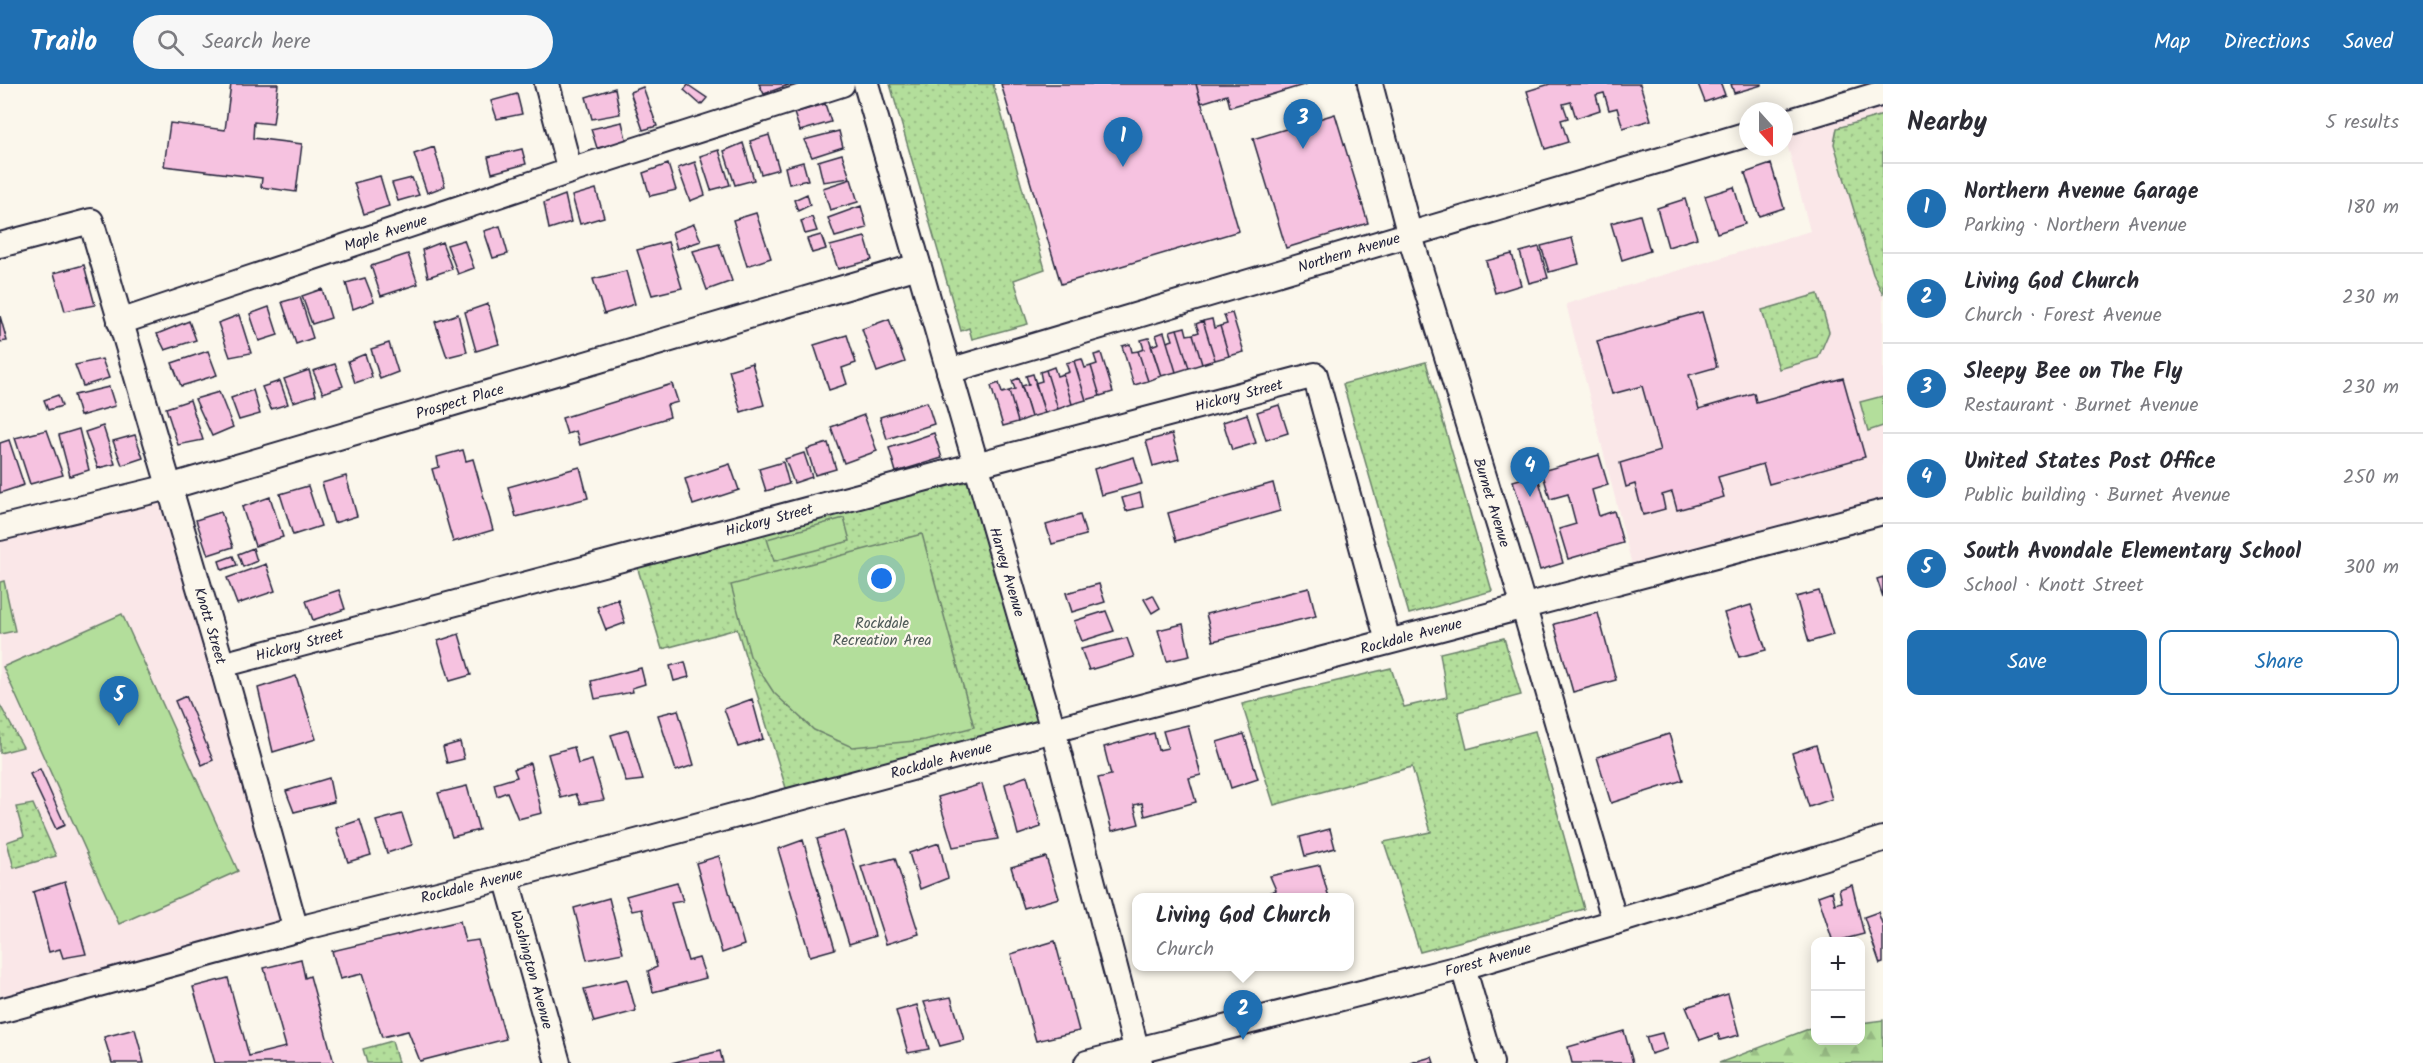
<!DOCTYPE html>
<meta charset="utf-8">
<style>
:root{--surface:#fff;--page:#f7f7f7;--text:#2b2b33;--muted:#7c7c81;--line:#e1e1e2;--accent:#1f6fb2}
body{margin:0;font-family:Kalam,sans-serif;background:var(--page);color:var(--text)}
.controls{position:absolute;right:18px;bottom:18px;display:grid;overflow:hidden;border-radius:12px;box-shadow:0 3px 15px #0003}
.controls button{width:54px;height:54px;display:grid;place-items:center;padding:0;border:0;border-bottom:2px solid var(--line);background:var(--surface);color:var(--text);font:30px sans-serif}
.compass{position:absolute;left:1739px;top:18px;width:54px;height:54px;border-radius:50%;background:var(--surface);box-shadow:0 3px 15px #0003;rotate:159deg}
.you{position:absolute;left:882px;top:495px;width:21px;height:21px;margin:-15px;border:4px solid #fff;border-radius:50%;background:#1a73e8;box-shadow:0 0 0 9px #1a73e833}
.badge{display:grid;place-items:center;width:39px;height:39px;border-radius:50%;background:var(--accent);color:#fff;font-size:20px;font-weight:700}
.pin{position:absolute;translate:-50% -50px;filter:drop-shadow(0 2px 3px #0008)}
.pin::after{content:'';position:absolute;top:32px;width:21px;height:18px;background:inherit;clip-path:polygon(0 0,100% 0,50% 100%)}
.popup{position:absolute;left:1132px;top:809px;width:222px;height:78px;box-sizing:border-box;display:grid;place-content:center;border-radius:12px;background:var(--surface);filter:drop-shadow(0 2px 4px #0005);font-size:20px;white-space:nowrap;color:var(--muted)}
.popup b{font-size:22px;color:var(--text)}
.popup::after{content:'';position:absolute;left:50%;top:100%;margin-left:-12px;border:12px solid transparent;border-top-color:var(--surface)}
.list{margin:0;padding:0;list-style:none}
h2{display:flex;justify-content:space-between;align-items:center;height:78px;margin:0;padding:0 24px;font-size:26px}
h2 small{font-size:20px;font-weight:400;color:var(--muted)}
.list li{display:grid;grid-template-columns:39px 1fr auto;gap:18px;align-items:center;box-sizing:border-box;height:90px;padding:0 24px;border-top:2px solid var(--line)}
.list b{display:block;font-size:22px;white-space:nowrap}
.list p{margin:0;font-size:20px;white-space:nowrap;color:var(--muted)}
.list em{font-size:20px;font-style:normal;color:var(--muted)}
.actions{display:flex;gap:12px;padding:18px 24px}
.actions a{flex:1;padding:14px 0;border:2px solid var(--accent);border-radius:12px;text-align:center;font-size:21px;color:var(--accent)}
.actions .main{background:var(--accent);color:#fff}
.icon{flex:none;width:33px;height:33px;fill:none;stroke:currentColor;stroke-width:2;stroke-linecap:round;stroke-linejoin:round}
.map{position:relative;flex:none;width:1883px;height:979px;overflow:hidden}
header{display:flex;align-items:center;gap:36px;box-sizing:border-box;height:84px;padding:0 30px;background:var(--accent);color:#fff}
header strong{font-size:28px}
nav{display:flex;gap:33px;margin-inline-start:auto;font-size:21px}
.search{width:420px;height:54px;background:var(--page);display:flex;align-items:center;gap:15px;box-sizing:border-box;padding:0 21px;border-radius:33px;color:var(--muted);font-size:22px}
main{display:flex}
aside{flex:1;background:var(--surface)}
.map>svg:first-child{display:block}
.built{fill:#fae7e8}
.grass{fill:url(#grass-dots);stroke:#6a806b;stroke-width:1.5}
.forest{fill:url(#forest-firs);stroke:#6a806b;stroke-width:1.5}
.garden{fill:#b3de9b;stroke:#6a806b;stroke-width:1.5}
.building{fill:#f6c2e0;stroke:#22223b;stroke-width:1.5}
.lines{fill:none;stroke-linecap:round;stroke-linejoin:round}
.minor-casing{stroke:#22223b;stroke-width:28}
.minor{stroke:#fbf7ec;stroke-width:24}
.labels{text-anchor:middle;stroke-width:4.5;stroke-linejoin:round;paint-order:stroke}
.street-label{font-size:15px;fill:#22223b;stroke:#fbf7ec}
.park-label{font-size:15px;fill:#4e5a58;stroke:#fbf7ec}
</style>
<header>
<strong>Trailo</strong>
<div class="search"><svg class="icon" aria-label="search" viewBox="0 0 24 24"><circle cx="10" cy="10" r="6"/><path d="M15 15l6 6"/></svg>Search here</div>
<nav><a>Map</a><a>Directions</a><a>Saved</a></nav>
</header>
<main>
<div class="map">
<svg width="1883" height="979" viewBox="0 0 1883 979">
<defs>
<pattern id="grass-dots" width="8" height="8" patternUnits="userSpaceOnUse" patternTransform="scale(1.5)"><rect width="8" height="8" fill="#b3de9b"/><path d="M2 2h.1M6 6h.1" fill="none" stroke="#9abe86" stroke-width="1.8" stroke-linecap="round"/></pattern>
<pattern id="forest-firs" width="22" height="20" patternUnits="userSpaceOnUse" patternTransform="scale(1.5)"><rect width="22" height="20" fill="#b3de9b"/><path d="M5 1l3.5 6h-7zM16 11l3.5 6h-7z" fill="#9abe86"/></pattern>
</defs>
<rect width="100%" height="100%" fill="#fbf7ec"/>
<filter id="ink" filterUnits="userSpaceOnUse"><feTurbulence type="fractalNoise" baseFrequency=".0167" numOctaves="2"/><feDisplacementMap in="SourceGraphic" scale="12" xChannelSelector="R" yChannelSelector="G"/><feConvolveMatrix kernelMatrix="1 2 1 2 8 2 1 2 1" color-interpolation-filters="sRGB"/></filter>
<g filter="url(#ink)">
<!-- built -->
<path class="built" d="M1883,9V428L1635,493L1566,220L1810,147L1784,48Z
M169,403L296,846L0,927V444Z"/>
<!-- grass -->
<path class="grass" d="M890,0H993L1045,185L1014,196L1028,240L972,255L969,244L961,247Z
M1883,31V211L1873,190L1834,60L1837,44Z
M1818,210L1829,248L1818,274L1779,285L1762,226Z
M1426,278L1492,507L1409,530L1343,300Z
M977,381L1053,646L790,717L737,545L662,565L634,472Z
M1504,554L1521,611L1458,628L1467,665L1535,647L1584,825L1420,868L1384,758L1431,748L1412,683L1274,721L1242,620L1391,584L1404,623L1447,613L1440,569Z
M0,621L23,663L0,669Z
M33,720L56,772L14,784L7,758L24,752L16,723Z
M392,957L398,979H367L363,965Z"/>
<!-- forest -->
<path class="forest" d="M1883,936V979H1719L1806,946L1815,944L1816,956H1860L1861,939Z"/>
<!-- garden -->
<path class="garden" d="M1883,312V342L1868,347L1860,318Z
M844,434L850,457L774,477L767,455Z
M922,450L974,643L925,656L852,663L814,646L774,609L750,572L731,501Z
M4,497L15,547L0,550V498Z
M122,530L238,787L119,840L3,583Z"/>
<!-- building -->
<path class="building" d="M231,0H278L273,40L254,38L253,54L302,60L296,108L261,103L262,94L164,82L170,39L225,46Z
M759,0H791L764,10Z
M1001,0H1196L1239,147L1061,200Z
M1196,0H1307L1230,23L1227,11L1201,19Z
M1550,0H1640L1651,36L1623,44L1617,24L1609,26L1604,9L1596,11L1600,26L1576,34L1571,18L1563,20L1568,34L1561,36L1568,58L1545,65L1527,7Z
M1698,0H1721L1725,11L1705,18Z
M1731,0H1762V1L1734,9Z
M688,1L707,14L701,21L684,6Z
M643,3L657,42L643,46L630,8Z
M615,4L620,30L592,35L586,13Z
M517,10L522,30L497,35L491,17Z
M825,20L831,38L800,47L794,29Z
M1335,30L1368,139L1286,164L1253,55Z
M622,38L627,59L597,64L591,45Z
M839,47L843,63L812,73L804,56Z
M769,51L779,85L761,90L750,57Z
M743,59L754,96L735,101L724,67Z
M434,63L445,102L427,109L414,70Z
M522,65L526,80L492,89L488,73Z
M719,66L730,101L711,106L700,72Z
M842,70L850,94L823,98L818,77Z
M695,78L705,111L690,117L678,84Z
M803,78L808,96L789,100L785,83Z
M668,80L676,106L650,112L643,89Z
M1771,80L1784,124L1759,132L1745,89Z
M380,92L389,122L364,130L354,99Z
M412,94L419,111L398,117L392,99Z
M851,95L858,118L830,126L823,104Z
M1734,103L1745,140L1717,149L1705,112Z
M596,105L604,133L580,140L572,112Z
M807,110L810,121L798,127L794,116Z
M565,111L571,138L549,145L544,119Z
M1685,115L1697,154L1668,163L1657,124Z
M861,122L867,144L835,153L828,134Z
M756,129L771,174L747,182L733,136Z
M1640,131L1650,167L1622,176L1611,139Z
M812,133L817,147L805,150L801,137Z
M694,140L701,157L677,165L672,148Z
M500,142L508,170L493,174L484,147Z
M821,151L826,165L812,169L807,155Z
M865,153L872,176L838,185L830,162Z
M1572,154L1579,180L1549,188L1541,162Z
M464,156L474,184L458,190L447,161Z
M442,158L452,185L428,193L422,166Z
M668,158L682,204L652,211L637,166Z
M719,160L732,197L707,206L693,167Z
M1539,163L1548,194L1529,199L1520,168Z
M408,170L418,200L381,212L371,182Z
M1512,170L1521,201L1495,209L1486,177Z
M84,181L95,221L65,227L54,189Z
M626,187L635,220L604,230L593,195Z
M365,194L374,217L353,225L346,199Z
M322,205L331,234L312,240L302,212Z
M300,213L313,254L296,260L282,218Z
M488,220L499,260L476,267L465,228Z
M269,223L278,251L259,257L250,230Z
M1702,228L1717,283L1689,291L1699,325L1754,309L1756,318L1843,294L1865,373L1769,400L1763,380L1718,393L1724,413L1677,426L1672,408L1662,411L1665,425L1643,431L1635,400L1626,403L1620,379L1660,367L1642,302L1612,310L1597,257Z
M1232,229L1244,268L1229,272L1220,242L1227,240L1224,231Z
M458,230L467,268L447,273L435,238Z
M239,231L251,269L230,273L218,239Z
M0,232L7,257L0,258Z
M889,235L905,278L877,288L862,245Z
M1212,235L1214,244L1220,242L1229,272L1215,276L1203,237Z
M189,237L196,256L165,266L157,250Z
M1203,237L1215,276L1202,280L1193,250L1199,248L1196,240Z
M1185,243L1187,251L1193,250L1202,280L1189,284L1177,245Z
M1177,245L1189,284L1176,288L1167,258L1173,256L1170,247Z
M1164,248L1176,288L1161,292L1151,262L1159,259L1156,251Z
M847,251L856,279L842,284L847,300L829,306L814,261Z
M1149,254L1161,292L1148,297L1138,267L1144,265L1141,256Z
M389,259L398,288L380,295L371,265Z
M1130,260L1132,268L1138,267L1148,297L1134,301L1122,262Z
M208,267L217,291L181,302L172,279Z
M1101,269L1113,308L1100,312L1091,282L1097,280L1094,271Z
M365,270L372,293L355,299L348,277Z
M102,275L109,294L83,302L75,281Z
M1082,275L1085,284L1091,282L1100,312L1086,316L1074,277Z
M1074,277L1086,316L1072,320L1063,290L1069,288L1066,279Z
M752,279L764,321L741,328L729,286Z
M335,280L343,302L323,309L313,287Z
M1054,283L1057,292L1063,290L1072,320L1058,325L1046,286Z
M309,286L316,311L293,318L284,295Z
M1046,286L1058,325L1045,329L1035,299L1042,297L1040,288Z
M1033,290L1045,329L1031,333L1022,302L1029,300L1026,292Z
M1019,294L1031,333L1018,338L1009,307L1015,305L1012,297Z
M280,297L288,320L271,325L262,303Z
M999,299L1002,309L1009,307L1018,338L1003,342L991,302Z
M672,300L678,318L667,321L670,333L580,361L576,347L567,350L562,334Z
M109,303L115,322L80,332L74,311Z
M253,306L260,330L239,336L231,314Z
M219,308L233,343L212,352L195,315Z
M58,311L62,322L48,326L44,316Z
M190,316L203,356L178,361L166,324Z
M927,318L934,340L887,355L880,333Z
M1279,321L1288,349L1266,356L1257,328Z
M1247,330L1256,359L1232,366L1223,338Z
M864,331L877,367L844,379L831,343Z
M103,342L115,380L98,384L85,348Z
M79,345L89,386L70,392L59,351Z
M47,346L63,391L30,400L15,354Z
M934,349L942,374L896,388L889,364Z
M1172,350L1179,375L1153,382L1146,357Z
M135,351L143,374L122,381L113,357Z
M9,356L24,401L0,409V359Z
M828,359L836,385L815,391L807,365Z
M463,366L466,377L473,375L493,446L453,458L432,385L439,383L437,373Z
M804,369L812,393L794,399L785,375Z
M1599,371L1608,401L1592,406L1599,432L1614,427L1623,459L1568,475L1559,445L1576,440L1568,410L1550,415L1542,387Z
M1134,373L1142,400L1101,411L1094,385Z
M783,378L789,400L766,407L759,385Z
M730,380L739,406L693,421L685,395Z
M580,383L588,414L516,433L508,403Z
M1537,390L1563,479L1540,486L1513,397Z
M346,392L357,432L334,439L322,399Z
M1273,399L1280,427L1176,457L1168,429Z
M308,402L321,442L293,451L280,410Z
M1140,409L1143,423L1126,427L1122,414Z
M270,413L283,453L255,462L242,423Z
M221,428L233,463L208,471L196,436Z
M1080,431L1086,451L1052,460L1046,441Z
M253,464L257,477L243,483L238,470Z
M233,472L237,481L222,486L219,477Z
M266,480L275,507L237,520L227,494Z
M1883,493V513L1877,495Z
M1099,500L1105,518L1072,528L1066,509Z
M1309,504L1316,532L1213,557L1206,530Z
M339,506L345,525L313,536L306,517Z
M1819,507L1833,551L1809,558L1796,513Z
M1153,511L1160,524L1152,529L1144,515Z
M618,515L625,539L606,546L597,523Z
M1751,521L1766,566L1739,573L1724,529Z
M1106,527L1114,547L1082,557L1074,537Z
M1598,529L1616,596L1573,608L1554,540Z
M1183,540L1190,572L1167,577L1158,546Z
M459,550L471,591L450,597L438,557Z
M1127,554L1134,573L1089,586L1081,565Z
M685,578L689,593L674,597L670,582Z
M641,584L645,600L632,604L633,608L595,615L591,597Z
M296,592L316,655L273,668L258,604Z
M186,612L213,676L202,681L175,617Z
M752,615L763,655L738,663L724,625Z
M678,626L694,681L676,687L658,631Z
M1188,641L1201,691L1189,694L1196,718L1145,732L1142,719L1134,721L1139,740L1112,747L1098,694L1111,691L1104,663L1154,649L1158,666L1168,664L1163,647Z
M628,646L643,696L626,698L611,651Z
M1244,650L1258,695L1231,704L1217,658Z
M1669,650L1683,696L1611,719L1597,673Z
M460,658L464,675L447,679L443,663Z
M1816,661L1832,715L1809,723L1792,669Z
M574,663L578,680L592,676L604,716L580,720L576,710L561,714L548,670Z
M530,679L542,729L518,735L507,708L497,712L494,700L517,693L514,685Z
M40,685L65,741L56,745L30,690Z
M1027,692L1041,743L1018,751L1005,700Z
M329,694L334,718L294,728L286,707Z
M982,700L998,755L953,763L938,713Z
M467,702L479,746L452,753L438,709Z
M402,730L412,761L387,769L376,737Z
M360,736L371,771L348,778L336,744Z
M1330,745L1335,764L1305,772L1300,753Z
M844,747L875,852L849,860L817,755Z
M803,756L835,865L810,872L778,765Z
M939,759L948,794L920,805L909,769Z
M719,772L744,861L722,869L696,779Z
M1046,773L1059,814L1024,824L1011,783Z
M895,774L919,850L886,860L861,783Z
M1320,781L1329,814H1264L1263,811L1276,806L1270,792Z
M65,798L86,870L63,874L60,865L49,868L33,808Z
M677,798L683,817L671,819L688,877L699,874L706,894L653,908L648,887L657,883L642,825L632,827L626,812Z
M1852,801L1864,850L1833,858L1818,812L1832,807L1835,820L1842,818L1839,805Z
M609,814L623,869L587,876L574,824Z
M1878,828L1883,842V879L1880,880L1864,833Z
M460,837L465,858L478,856L506,955L420,977L408,947L382,953L362,890L340,895L332,867Z
M1055,857L1079,947L1036,957L1011,870Z
M301,875L305,894L310,892L334,979H215L193,903L228,894L249,972L286,963L264,884Z
M627,895L636,927L594,938L584,905Z
M1728,910L1739,951L1720,956L1718,950L1700,956L1686,923Z
M951,913L964,956L940,962L924,918Z
M917,921L929,965L908,969L896,927Z
M135,945L144,979H112L104,953Z
M1624,947L1633,979H1572L1568,963Z
M1662,949L1667,965L1651,970L1646,953Z
M720,967L723,979H671Z
M1432,973L1434,979H1410Z"/>
<g class="lines">
<!-- minor casing -->
<g class="minor-casing">
<g id="minor">
<path d="M547,0L570,87"/>
<path id="s1" d="M866,0L1053,646L1140,979"/>
<path id="s2" d="M1370,0L1410,152L1518,503L1615,838"/>
<path d="M1784,39L1883,9"/>
<path id="s3" d="M0,161L91,137L222,581L296,846"/>
<path id="s4" d="M120,238L570,87L842,0"/>
<path id="s5" d="M949,287L1748,50"/>
<path id="s6" d="M0,444L169,403L918,182"/>
<path id="s7" d="M222,581L1315,291L1388,557"/>
<path id="s8" d="M506,793L558,979"/>
<path d="M1463,883L1491,979"/>
<path id="s9" d="M0,927L310,842L506,793L1053,646L1883,428"/>
<path id="s10" d="M1087,979L1463,883L1615,838L1883,755"/>
</g>
</g>
<!-- minor -->
<use href="#minor" class="minor"/>
</g>
</g>
<g class="labels">
<!-- street labels -->
<g class="street-label">
<text dy="5" stroke="none"><textPath href="#s4" startOffset="280">Maple Avenue</textPath></text>
<text dy="5" stroke="none"><textPath href="#s5" startOffset="417">Northern Avenue</textPath></text>
<text dy="5" stroke="none"><textPath href="#s7" startOffset="1052">Hickory Street</textPath></text>
<text dy="5" stroke="none"><textPath href="#s6" startOffset="477">Prospect Place</textPath></text>
<text dy="5" stroke="none"><textPath href="#s2" startOffset="436">Burnet Avenue</textPath></text>
<text dy="5" stroke="none"><textPath href="#s7" startOffset="566">Hickory Street</textPath></text>
<text dy="5" stroke="none"><textPath href="#s1" startOffset="508">Harvey Avenue</textPath></text>
<text dy="5" stroke="none"><textPath href="#s3" startOffset="516">Knott Street</textPath></text>
<text dy="5" stroke="none"><textPath href="#s9" startOffset="1460">Rockdale Avenue</textPath></text>
<text dy="5" stroke="none"><textPath href="#s7" startOffset="80">Hickory Street</textPath></text>
<text dy="5" stroke="none"><textPath href="#s9" startOffset="974">Rockdale Avenue</textPath></text>
<text dy="5" stroke="none"><textPath href="#s9" startOffset="488">Rockdale Avenue</textPath></text>
<text dy="5" stroke="none"><textPath href="#s10" startOffset="414">Forest Avenue</textPath></text>
<text dy="5" stroke="none"><textPath href="#s8" startOffset="96">Washington Avenue</textPath></text>
</g>
<!-- park labels -->
<g class="park-label">
<text x="882" y="544">Rockdale<tspan x="882" dy="17">Recreation Area</tspan></text>
</g>
</g>
</svg>
<div class="controls">
<button>+</button>
<button>−</button>
</div>
<svg class="compass" viewBox="-18 -18 36 36"><path d="M0-13l5 13h-10z" fill="#e53935"/><path d="M0 13l5-13h-10z" fill="#7c7c81"/></svg>
<div class="you"></div>
<div class="pin badge" style="left:1123px;top:83px">1</div>
<div class="pin badge" style="left:1243px;top:956px">2</div>
<div class="popup"><b>Living God Church</b>Church</div>
<div class="pin badge" style="left:1303px;top:65px">3</div>
<div class="pin badge" style="left:1530px;top:413px">4</div>
<div class="pin badge" style="left:119px;top:642px">5</div>
</div>
<aside>
<h2>Nearby<small>5 results</small></h2>
<ul class="list">
<li><span class="badge">1</span><div><b>Northern Avenue Garage</b><p>Parking · Northern Avenue</p></div><em>180 m</em></li>
<li><span class="badge">2</span><div><b>Living God Church</b><p>Church · Forest Avenue</p></div><em>230 m</em></li>
<li><span class="badge">3</span><div><b>Sleepy Bee on The Fly</b><p>Restaurant · Burnet Avenue</p></div><em>230 m</em></li>
<li><span class="badge">4</span><div><b>United States Post Office</b><p>Public building · Burnet Avenue</p></div><em>250 m</em></li>
<li><span class="badge">5</span><div><b>South Avondale Elementary School</b><p>School · Knott Street</p></div><em>300 m</em></li>
</ul>
<div class="actions"><a class="main">Save</a><a>Share</a></div>
</aside>
</main>
